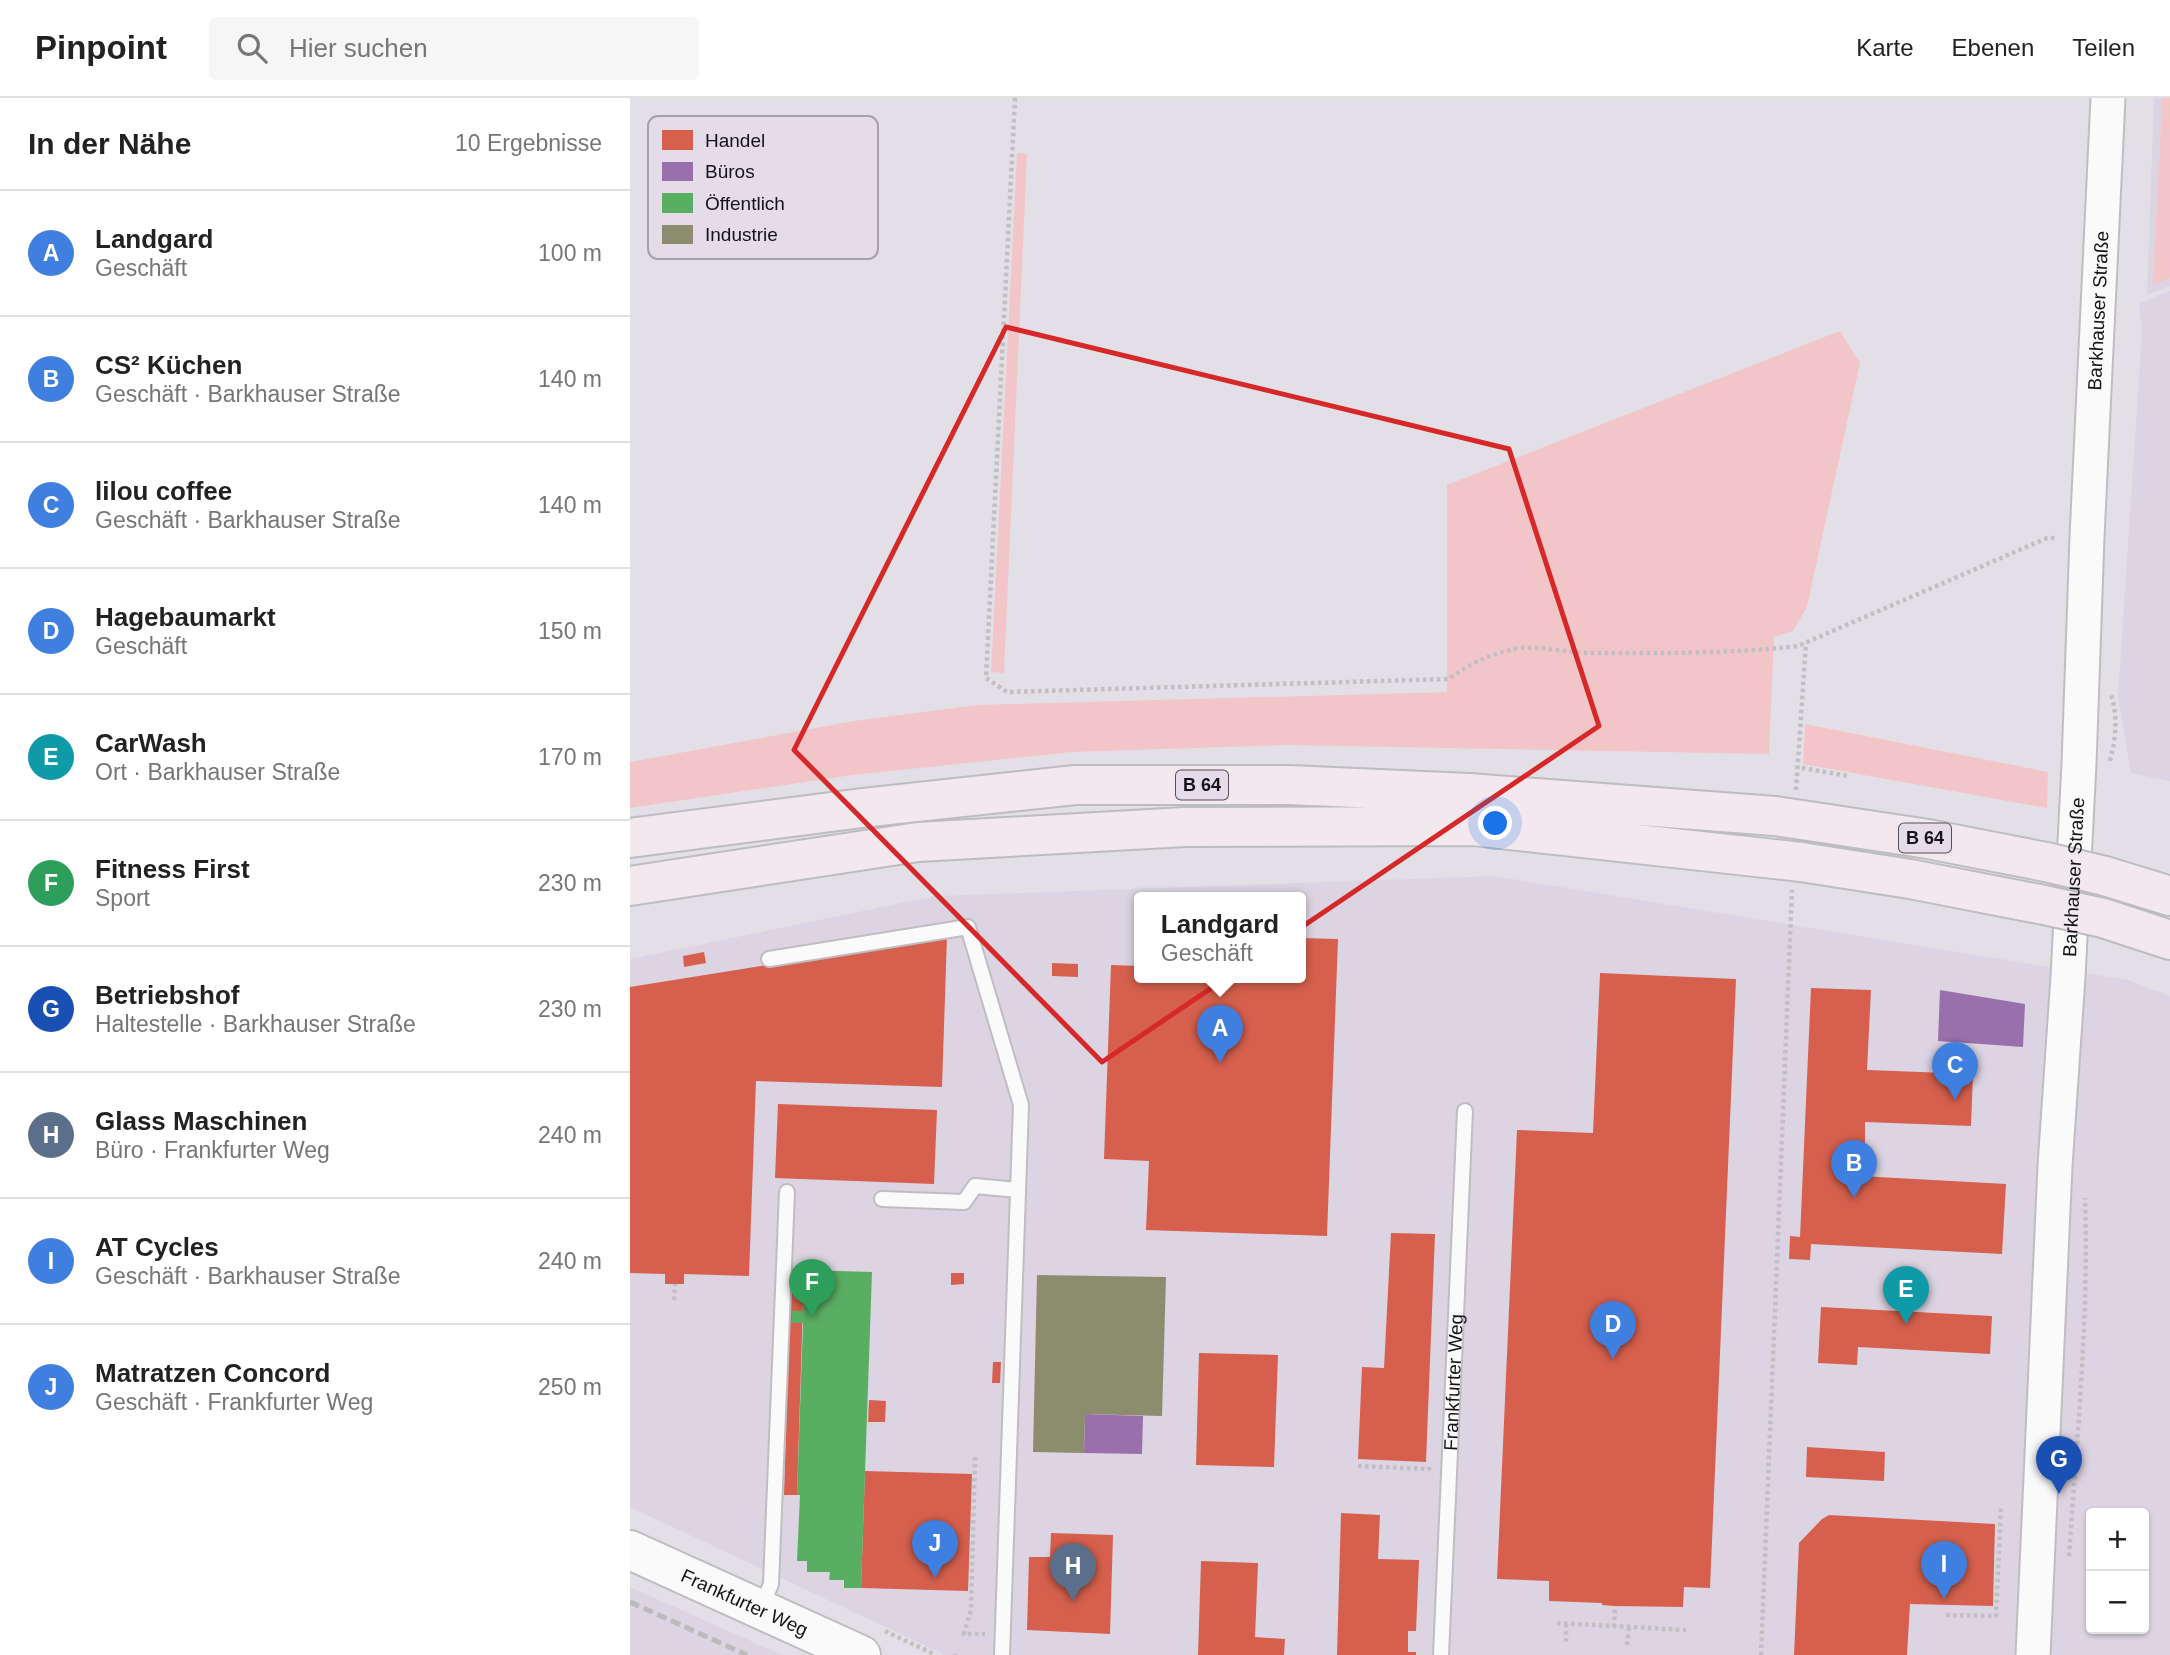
<!DOCTYPE html>
<html lang="de">
<meta charset="utf-8">
<style>
:root{--surface:#fff;--page:#f6f6f6;--text:#222;--muted:#767676;--line:#e0e0e0;--accent:#2563eb}
body{margin:0;font-family:Helvetica,sans-serif;background:var(--page);color:var(--text)}
.controls{position:absolute;right:21px;bottom:21px;display:grid;overflow:hidden;border-radius:7px;box-shadow:0 2px 5px #0004}
.controls button{width:63px;height:63px;display:grid;place-items:center;padding:0;border:0;border-bottom:2px solid var(--line);background:var(--surface);color:var(--text);font:35px sans-serif}
.you{position:absolute;left:866px;top:726px;width:24px;height:24px;margin:-18px;border:5px solid #fff;border-radius:50%;background:#1a73e8;box-shadow:0 0 0 10px #1a73e833}
.badge{display:grid;place-items:center;width:46px;height:46px;border-radius:50%;background:var(--accent);color:#fff;font-size:23px;font-weight:700}
.pin{position:absolute;translate:-50% -58px;filter:drop-shadow(0 2px 4px #0008)}
.pin::after{content:'';position:absolute;top:37px;width:24px;height:21px;background:inherit;clip-path:polygon(0 0,100% 0,50% 100%)}
.popup{position:absolute;left:504px;top:794px;width:172px;height:91px;box-sizing:border-box;display:grid;place-content:center;border-radius:7px;background:var(--surface);filter:drop-shadow(0 2px 5px #0005);font-size:23px;white-space:nowrap;color:var(--muted)}
.popup b{font-size:26px;color:var(--text)}
.popup::after{content:'';position:absolute;left:50%;top:100%;margin-left:-14px;border:14px solid transparent;border-top-color:var(--surface)}
.list{margin:0;padding:0;list-style:none}
h2{display:flex;justify-content:space-between;align-items:center;height:91px;margin:0;padding:0 28px;font-size:30px}
h2 small{font-size:23px;font-weight:400;color:var(--muted)}
.list li{display:grid;grid-template-columns:46px 1fr auto;gap:21px;align-items:center;box-sizing:border-box;height:126px;padding:0 28px;border-top:2px solid var(--line)}
.list b{display:block;font-size:26px;white-space:nowrap}
.list p{margin:0;font-size:23px;white-space:nowrap;color:var(--muted)}
.list em{font-size:23px;font-style:normal;color:var(--muted)}
.icon{flex:none;width:38px;height:38px;fill:none;stroke:currentColor;stroke-width:2;stroke-linecap:round;stroke-linejoin:round}
.map{position:relative;flex:none;width:1540px;height:1557px;overflow:hidden}
header{display:flex;align-items:center;gap:42px;box-sizing:border-box;height:98px;padding:0 35px;background:var(--surface);border-bottom:2px solid var(--line)}
header strong{font-size:33px}
nav{display:flex;gap:38px;margin-inline-start:auto;font-size:24px}
.search{width:490px;height:63px;background:var(--page);display:flex;align-items:center;gap:18px;box-sizing:border-box;padding:0 24px;border-radius:7px;color:var(--muted);font-size:26px}
main{display:flex}
aside{flex:1;background:var(--surface)}
.map>svg:first-child{display:block}
.built{fill:#dcd4e2;fill-rule:evenodd}
.green{fill:#f2c6c9}
.shops{fill:#d6604d}
.offices{fill:#9970ab}
.public{fill:#5aae61}
.industry{fill:#8c8c6e}
.lines{fill:none;stroke-linecap:round;stroke-linejoin:round}
.service-casing{stroke:#c0bdc2;stroke-width:18}
.tertiary-casing{stroke:#c0bdc2;stroke-width:37}
.secondary-casing{stroke:#c0bdc2;stroke-width:42}
.trunk-casing{stroke:#bdbcbf;stroke-width:42}
.path{stroke:#c1bfc2;stroke-width:4.5;stroke-dasharray:3.5 3.5;stroke-linecap:butt}
.service{stroke:#fbfafb;stroke-width:14}
.tertiary{stroke:#fbfafb;stroke-width:33}
.secondary{stroke:#fbfafb;stroke-width:38}
.trunk{stroke:#f2e8ee;stroke-width:38}
.rail{stroke:#bbbabc;stroke-width:5;stroke-dasharray:10 5;stroke-linecap:butt}
.trunk-bridge-casing{stroke:#bdbcbf;stroke-width:42;stroke-linecap:butt}
.trunk-bridge{stroke:#f2e8ee;stroke-width:38}
.marked{fill:none;stroke:#d62828;stroke-width:5;stroke-linejoin:round}
.labels{text-anchor:middle;stroke-width:7;stroke-linejoin:round;paint-order:stroke}
.shield{fill:#e4dce9;stroke:#534f56;stroke-width:2}
.shield-label{font-size:18px;font-weight:bold;fill:#151317}
.street-label{font-size:19px;fill:#151317;stroke:#e4dce9}
.key{fill:#e4dce9;stroke:#a6a0aa;stroke-width:2}
.key-label{font-size:19px;fill:#151317}
</style>
<header>
<strong>Pinpoint</strong>
<div class="search"><svg class="icon" aria-label="search" viewBox="0 0 24 24"><circle cx="10" cy="10" r="6"/><path d="M15 15l6 6"/></svg>Hier suchen</div>
<nav><a>Karte</a><a>Ebenen</a><a>Teilen</a></nav>
</header>
<main>
<aside>
<h2>In der Nähe<small>10 Ergebnisse</small></h2>
<ul class="list">
<li><span class="badge" style="background:#3f7fe0">A</span><div><b>Landgard</b><p>Geschäft</p></div><em>100 m</em></li>
<li><span class="badge" style="background:#3f7fe0">B</span><div><b>CS² Küchen</b><p>Geschäft · Barkhauser Straße</p></div><em>140 m</em></li>
<li><span class="badge" style="background:#3f7fe0">C</span><div><b>lilou coffee</b><p>Geschäft · Barkhauser Straße</p></div><em>140 m</em></li>
<li><span class="badge" style="background:#3f7fe0">D</span><div><b>Hagebaumarkt</b><p>Geschäft</p></div><em>150 m</em></li>
<li><span class="badge" style="background:#0f9aa8">E</span><div><b>CarWash</b><p>Ort · Barkhauser Straße</p></div><em>170 m</em></li>
<li><span class="badge" style="background:#2e9e5b">F</span><div><b>Fitness First</b><p>Sport</p></div><em>230 m</em></li>
<li><span class="badge" style="background:#1a4fb4">G</span><div><b>Betriebshof</b><p>Haltestelle · Barkhauser Straße</p></div><em>230 m</em></li>
<li><span class="badge" style="background:#5c6f8a">H</span><div><b>Glass Maschinen</b><p>Büro · Frankfurter Weg</p></div><em>240 m</em></li>
<li><span class="badge" style="background:#3f7fe0">I</span><div><b>AT Cycles</b><p>Geschäft · Barkhauser Straße</p></div><em>240 m</em></li>
<li><span class="badge" style="background:#3f7fe0">J</span><div><b>Matratzen Concord</b><p>Geschäft · Frankfurter Weg</p></div><em>250 m</em></li>
</ul>
</aside>
<div class="map">
<svg width="1540" height="1557" viewBox="0 0 1540 1557">
<rect width="100%" height="100%" fill="#e3dfe6"/>
<!-- built -->
<path class="built" d="M1524,0H1532L1523,185L1540,180V188L1517,197Z
M1540,193V683L1501,675L1488,599L1512,234L1509,205Z
M864,778L1498,882L1540,898V1557H315L0,1409V861L306,798ZM510,799H670V879H510ZM1461,1415H1514V1531H1461Z
M0,1489L152,1557H0Z"/>
<!-- green -->
<path class="green" d="M1532,0H1540V180L1523,186Z
M387,55L397,56L374,575L361,574Z
M1210,233L1230,265L1177,509L1163,533L1144,539L1139,656L658,647L443,654L222,677L0,710V664L224,623L347,607L817,594V387Z
M1175,626L1418,674L1417,710L1173,666Z"/>
<!-- shops -->
<path class="shops" d="M317,838L312,989L126,983L119,1178L54,1176V1186H35V1176L0,1175V889Z
M670,840L708,841L697,1138L516,1132L519,1063L474,1061L481,867L510,868V879H670Z
M74,854L76,865L54,869L53,858Z
M422,865L448,866V879L422,878Z
M970,875L1106,881L1080,1490L1054,1489L1053,1509L985,1508L972,1507V1505L919,1503V1483L867,1481L887,1032L963,1035Z
M1181,890L1241,892L1237,972L1343,976L1341,1028L1235,1024V1047L1211,1046V1077L1376,1086L1372,1156L1181,1146L1180,1162L1159,1161L1160,1138L1170,1139Z
M148,1006L307,1012L304,1086L145,1080Z
M761,1135L805,1136L796,1364L728,1361L732,1269L754,1270Z
M161,1171L174,1172L167,1397H154Z
M321,1175H334V1186L321,1187Z
M1191,1209L1362,1218L1360,1256L1228,1249L1227,1267L1188,1265Z
M569,1255L648,1257L644,1369L566,1367Z
M363,1264H371L370,1285H362Z
M239,1302L256,1303L255,1324H238Z
M1177,1349L1255,1354L1254,1383L1176,1379Z
M235,1373L342,1376L338,1493L231,1490Z
M711,1415L750,1417L748,1461L789,1462L786,1533H778V1554H786V1557H707Z
M1199,1417L1365,1426L1363,1508L1280,1506L1277,1557H1164L1169,1445L1192,1421Z
M421,1435L483,1437L480,1536L397,1532L399,1459H420Z
M571,1463L628,1465L625,1539L655,1541L654,1557H568Z"/>
<!-- offices -->
<path class="offices" d="M1310,892L1395,906L1393,949L1308,943Z
M455,1316L513,1318L512,1356L454,1355Z"/>
<!-- public -->
<path class="public" d="M174,1172L242,1174L231,1490H214V1482H199L200,1474H177V1463H167L170,1397H167L173,1225H161L162,1213H173Z"/>
<!-- industry -->
<path class="industry" d="M407,1177L536,1179L532,1318L455,1316L454,1355L403,1354Z"/>
<g class="lines">
<!-- service casing -->
<g class="service-casing">
<g id="service">
<path d="M139,861L338,829L391,1007L372,1557"/>
<path d="M252,1101L334,1104L345,1088L388,1092"/>
<path d="M131,1510L141,1486L157,1094"/>
<path id="s1" d="M811,1557L835,1013"/>
</g>
</g>
<!-- tertiary casing -->
<g class="tertiary-casing">
<g id="tertiary">
<path id="s2" d="M1403,1557L1425,1068L1438,879L1449,666L1457,439L1478,0"/>
</g>
</g>
<!-- secondary casing -->
<g class="secondary-casing">
<g id="secondary">
<path id="s3" d="M0,1452L231,1557"/>
</g>
</g>
<!-- trunk casing -->
<g class="trunk-casing">
<path id="trunk" d="M1172,722L1298,741L1416,764
M0,740L232,710L445,687H659L839,695L1145,718
M1171,764L1280,781L1414,807
M1475,778L1540,798
M0,788L288,744L555,729L843,728L1144,761
M1473,820L1540,842"/>
</g>
<!-- path -->
<path class="path" d="M385,0L356,580L377,594L818,581C840,566 863,554 891,550C913,548 938,555 960,555C1030,555 1100,556 1168,548L1417,440H1428
M1480,663C1486,640 1488,619 1481,596
M1172,670L1219,678
M1166,692L1176,545
M44,1202L45,1186
M345,1359L341,1512L334,1536H355
M728,1368L799,1371V1369
M1439,1458C1447,1339 1459,1219 1455,1100
M1316,1517L1366,1518L1371,1408
M927,1525L1056,1532
M936,1526V1544
M984,1529L985,1508
M255,1533L306,1557
M997,1547L999,1529
M325,1557V1556
M1131,1557L1162,792"/>
<!-- service -->
<use href="#service" class="service"/>
<!-- tertiary -->
<use href="#tertiary" class="tertiary"/>
<!-- secondary -->
<use href="#secondary" class="secondary"/>
<!-- trunk -->
<use href="#trunk" class="trunk"/>
<!-- rail -->
<path class="rail" d="M0,1504L117,1557"/>
<!-- trunk-bridge casing -->
<g class="trunk-bridge-casing">
<path id="trunk-bridge" d="M1145,718L1172,722
M1144,761L1171,764
M1416,764L1475,778
M1414,807L1473,820"/>
</g>
<!-- trunk-bridge -->
<use href="#trunk-bridge" class="trunk-bridge"/>
</g>
<!-- marked area -->
<path class="marked" d="M376,229L879,351L969,628L472,964L164,652Z"/>
<g class="labels">
<!-- shield labels -->
<g class="shield">
<rect x="546" y="672.5" width="52" height="29" rx="5"/>
<rect x="1269" y="725.5" width="52" height="29" rx="5"/>
</g>
<g class="shield-label">
<text x="572" y="693">B 64</text>
<text x="1295" y="746">B 64</text>
</g>
<!-- street labels -->
<g class="street-label">
<text dy="7" stroke="none"><textPath href="#s2" startOffset="1346">Barkhauser Straße</textPath></text>
<text dy="7" stroke="none"><textPath href="#s2" startOffset="779">Barkhauser Straße</textPath></text>
<text dy="7" stroke="none"><textPath href="#s1" startOffset="273">Frankfurter Weg</textPath></text>
<text dy="7" stroke="none"><textPath href="#s3" startOffset="126">Frankfurter Weg</textPath></text>
</g>
</g>
<!-- legend -->
<rect x="18" y="18" width="230" height="143" rx="10" class="key"/>
<rect x="32" y="32" width="31" height="20" fill="#d6604d"/>
<rect x="32" y="64" width="31" height="19" fill="#9970ab"/>
<rect x="32" y="95" width="31" height="20" fill="#5aae61"/>
<rect x="32" y="127" width="31" height="19" fill="#8c8c6e"/>
<g class="key-label">
<text x="75" y="49">Handel</text>
<text x="75" y="80">Büros</text>
<text x="75" y="112">Öffentlich</text>
<text x="75" y="143">Industrie</text>
</g>
</svg>
<div class="controls">
<button>+</button>
<button>−</button>
</div>
<div class="you"></div>
<div class="pin badge" style="left:590px;top:965px;background:#3f7fe0">A</div>
<div class="popup"><b>Landgard</b>Geschäft</div>
<div class="pin badge" style="left:1224px;top:1100px;background:#3f7fe0">B</div>
<div class="pin badge" style="left:1325px;top:1002px;background:#3f7fe0">C</div>
<div class="pin badge" style="left:983px;top:1261px;background:#3f7fe0">D</div>
<div class="pin badge" style="left:1276px;top:1226px;background:#0f9aa8">E</div>
<div class="pin badge" style="left:182px;top:1219px;background:#2e9e5b">F</div>
<div class="pin badge" style="left:1429px;top:1396px;background:#1a4fb4">G</div>
<div class="pin badge" style="left:443px;top:1503px;background:#5c6f8a">H</div>
<div class="pin badge" style="left:1314px;top:1501px;background:#3f7fe0">I</div>
<div class="pin badge" style="left:305px;top:1480px;background:#3f7fe0">J</div>
</div>
</main>
